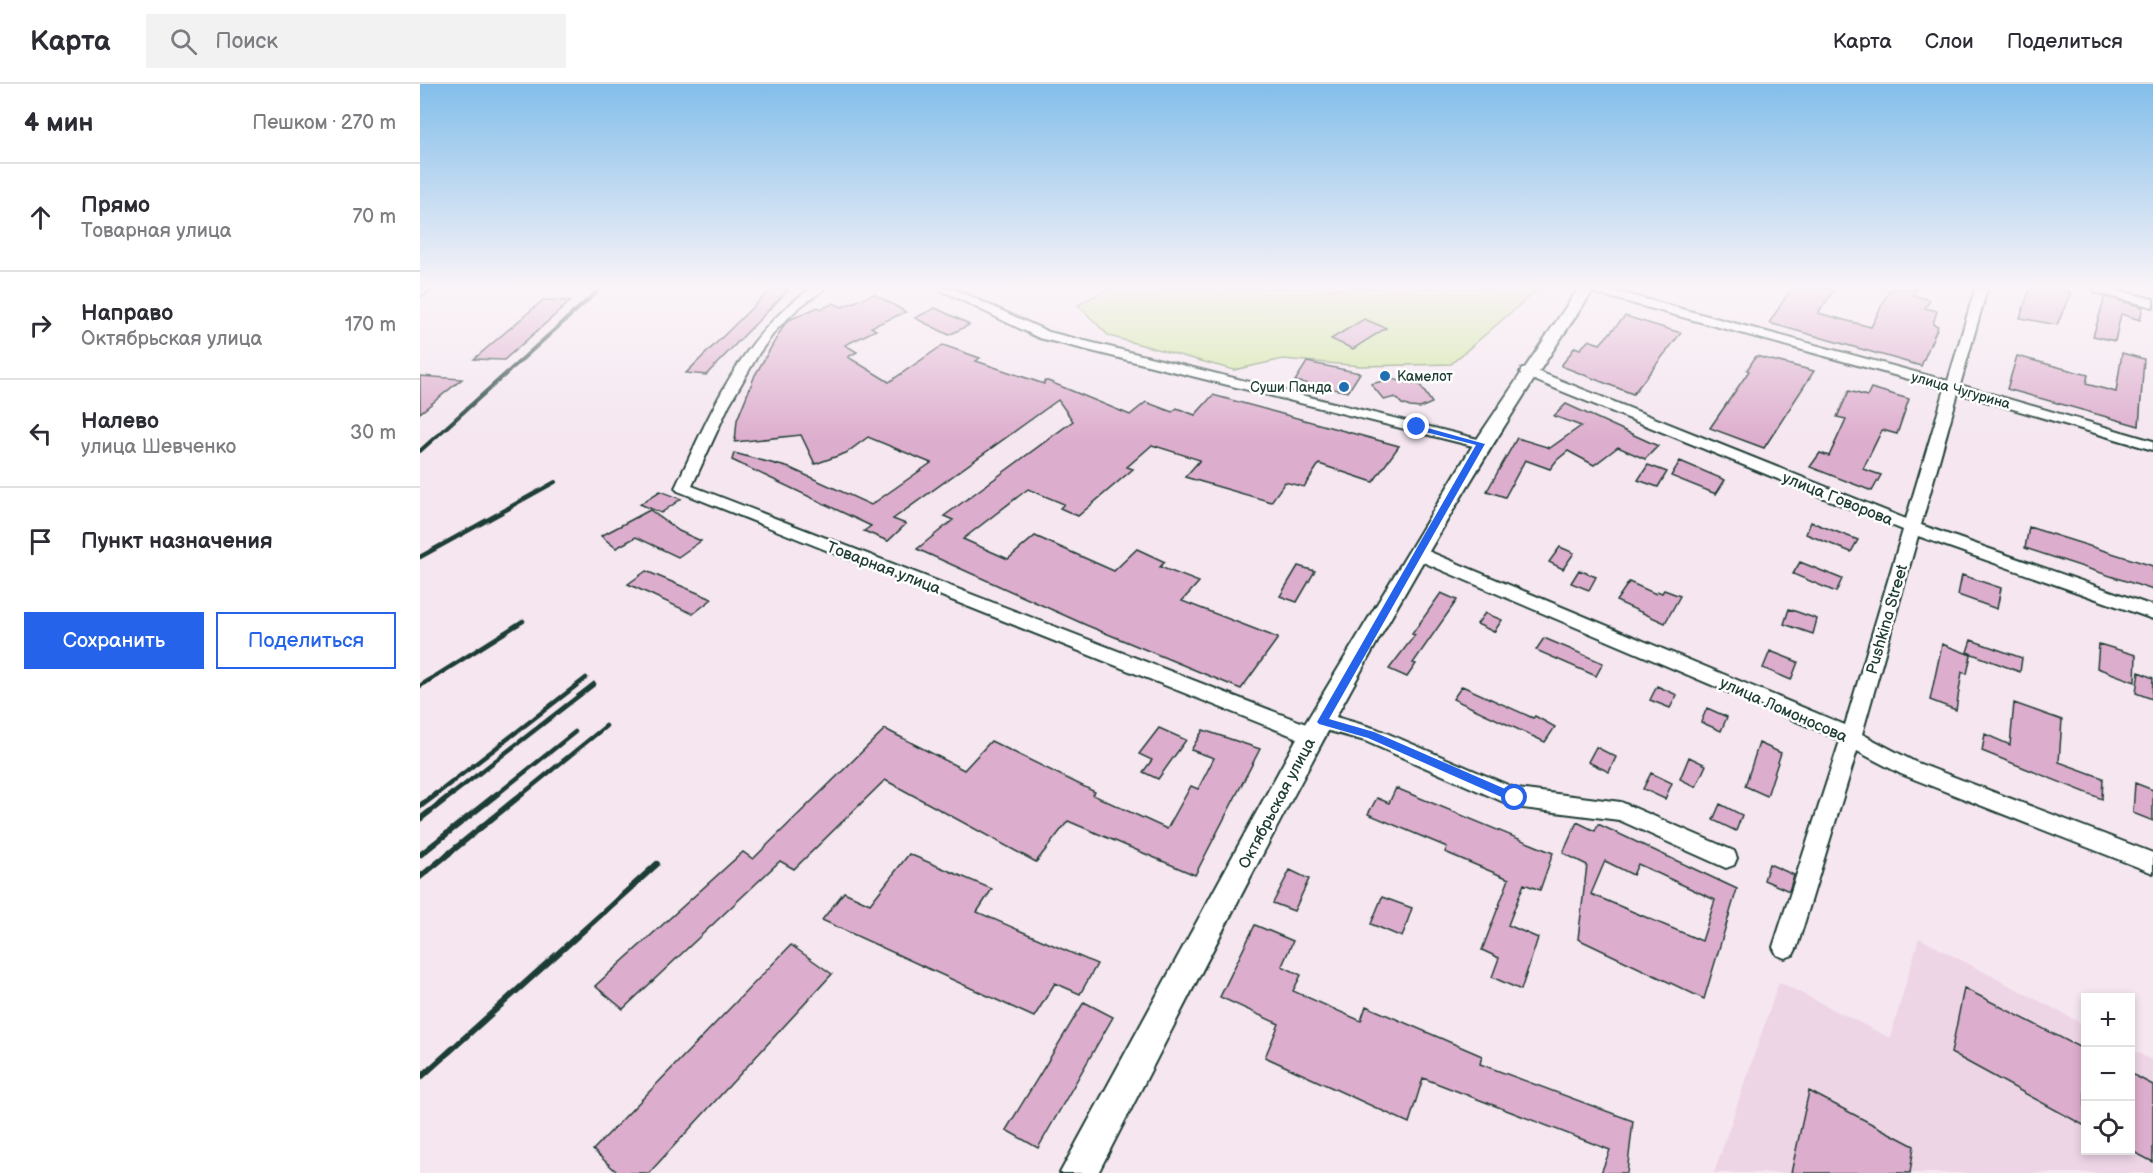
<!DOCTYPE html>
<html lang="ru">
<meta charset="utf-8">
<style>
:root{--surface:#fff;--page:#f2f2f3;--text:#2b2b33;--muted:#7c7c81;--line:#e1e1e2;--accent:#2563eb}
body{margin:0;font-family:"Balsamiq Sans",sans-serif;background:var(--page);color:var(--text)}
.controls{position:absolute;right:18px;bottom:18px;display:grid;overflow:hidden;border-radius:0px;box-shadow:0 3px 9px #0003}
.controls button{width:54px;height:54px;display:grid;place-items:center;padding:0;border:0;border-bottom:2px solid var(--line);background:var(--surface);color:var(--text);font:30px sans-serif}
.stop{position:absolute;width:18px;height:18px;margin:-14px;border:4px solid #2563eb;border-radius:50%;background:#fff}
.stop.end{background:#2563eb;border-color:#fff;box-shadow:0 2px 6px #0008}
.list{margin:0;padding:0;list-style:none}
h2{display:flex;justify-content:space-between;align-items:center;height:78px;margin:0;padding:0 24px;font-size:26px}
h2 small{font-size:20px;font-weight:400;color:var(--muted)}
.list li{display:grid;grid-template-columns:39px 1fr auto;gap:18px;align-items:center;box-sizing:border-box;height:108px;padding:0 24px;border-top:2px solid var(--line)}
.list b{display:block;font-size:22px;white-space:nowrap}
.list p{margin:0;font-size:20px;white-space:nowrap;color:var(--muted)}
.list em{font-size:20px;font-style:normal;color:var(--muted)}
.actions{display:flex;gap:12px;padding:18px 24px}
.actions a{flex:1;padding:14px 0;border:2px solid var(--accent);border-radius:0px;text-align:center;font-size:21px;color:var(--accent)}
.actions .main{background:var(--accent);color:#fff}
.icon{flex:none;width:33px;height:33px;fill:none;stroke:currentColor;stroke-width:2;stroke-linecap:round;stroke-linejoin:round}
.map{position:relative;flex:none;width:1733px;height:1089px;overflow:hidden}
header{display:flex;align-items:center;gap:36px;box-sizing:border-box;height:84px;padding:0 30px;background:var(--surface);border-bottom:2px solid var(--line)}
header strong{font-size:28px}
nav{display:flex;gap:33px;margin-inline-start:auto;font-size:21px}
.search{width:420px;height:54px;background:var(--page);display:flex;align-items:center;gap:15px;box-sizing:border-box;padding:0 21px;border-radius:0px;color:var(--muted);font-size:22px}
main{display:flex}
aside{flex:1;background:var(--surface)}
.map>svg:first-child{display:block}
.built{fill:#eed5e6}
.green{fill:#cee79d;stroke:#769268;stroke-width:1.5}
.building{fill:#ddadcd;stroke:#1f3d34;stroke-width:1.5;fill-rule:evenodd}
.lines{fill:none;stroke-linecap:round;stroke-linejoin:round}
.minor-casing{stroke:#1f3d34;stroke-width:4}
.major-casing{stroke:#1f3d34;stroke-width:4}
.minor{fill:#fff;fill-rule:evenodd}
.major{fill:#fff;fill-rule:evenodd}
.rail-far2{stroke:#1f3d34;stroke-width:4}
.rail-far1{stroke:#1f3d34;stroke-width:4.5}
.rail{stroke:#1f3d34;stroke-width:6}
.route{fill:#2563eb}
.poi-dot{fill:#1f6fb2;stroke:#fff;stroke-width:2}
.labels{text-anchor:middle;stroke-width:5;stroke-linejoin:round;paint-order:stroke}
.far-poi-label{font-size:14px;fill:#1f3d34;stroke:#fff;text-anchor:start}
.far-street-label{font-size:14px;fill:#1f3d34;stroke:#fff}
.street-label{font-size:16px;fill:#1f3d34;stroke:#fff}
</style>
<header>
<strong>Карта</strong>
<div class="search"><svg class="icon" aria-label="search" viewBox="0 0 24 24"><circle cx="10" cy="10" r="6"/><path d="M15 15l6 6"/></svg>Поиск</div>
<nav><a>Карта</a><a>Слои</a><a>Поделиться</a></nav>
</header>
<main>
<aside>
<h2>4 мин<small>Пешком · 270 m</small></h2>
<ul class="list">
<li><svg class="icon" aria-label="ahead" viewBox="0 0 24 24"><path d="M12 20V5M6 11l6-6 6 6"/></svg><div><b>Прямо</b><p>Товарная улица</p></div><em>70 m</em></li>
<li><svg class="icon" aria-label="right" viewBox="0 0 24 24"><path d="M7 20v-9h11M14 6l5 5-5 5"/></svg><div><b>Направо</b><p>Октябрьская улица</p></div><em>170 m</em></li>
<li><svg class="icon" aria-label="left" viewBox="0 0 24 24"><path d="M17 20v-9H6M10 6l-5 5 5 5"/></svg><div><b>Налево</b><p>улица Шевченко</p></div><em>30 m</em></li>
<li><svg class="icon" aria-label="arrive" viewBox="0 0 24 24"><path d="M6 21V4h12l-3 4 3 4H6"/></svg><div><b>Пункт назначения</b></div></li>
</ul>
<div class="actions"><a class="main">Сохранить</a><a>Поделиться</a></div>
</aside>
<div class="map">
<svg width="1733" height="1089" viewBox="0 0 1733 1089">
<rect width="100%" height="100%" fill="#f5e6f0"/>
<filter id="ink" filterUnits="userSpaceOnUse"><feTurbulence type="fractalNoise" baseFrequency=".0167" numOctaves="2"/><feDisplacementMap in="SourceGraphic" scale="12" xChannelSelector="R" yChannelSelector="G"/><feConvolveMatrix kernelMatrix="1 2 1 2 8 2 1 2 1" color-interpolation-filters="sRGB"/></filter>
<g filter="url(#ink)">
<!-- built -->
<path class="built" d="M1499,854L1665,941L1666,1066H1710L1711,965L1733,977V1089H1294L1359,898L1470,954Z"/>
<!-- green -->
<path class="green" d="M688,205H1118L1031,280L941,282L863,275L814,286L689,252L658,221Z"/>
<!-- building -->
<path class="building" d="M351,205H369L286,291L266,289Z
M1371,205H1415L1398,229L1451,243L1470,205H1497L1493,211L1510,216L1505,224L1517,227L1513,240L1518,242L1501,282L1349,239Z
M1610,205H1637L1651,208L1637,241L1600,234Z
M454,210L486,228L451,243L456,246L425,261L437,268L428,273L469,298L523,261L560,274L556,277L624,300V297H628L710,331L726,318L752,328L757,324L775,331L793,311L979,362L953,398L899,380L884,403L865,398L851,418L765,393L780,376L732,361L707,383L713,385L658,432L640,424L644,420L608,405L543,455L588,475L615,452L694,487L717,465L745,478L740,483L779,498L762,517L858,554L821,605L666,541L497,465L533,436L524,432L653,337L638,316L473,435L486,440L468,457L444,447L451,442L312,376L314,369L370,384L451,421L511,379L448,353L426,369L395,380L381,351L315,358L317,336L335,291L364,241L369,236L398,223L401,225L414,219L422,223Z
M1685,213L1723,223L1720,236L1701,230L1695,257L1673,252Z
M123,216L151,217L84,276L54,275Z
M515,224L543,237L549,241L529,251L495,234Z
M1205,232L1261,249L1213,310L1141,282L1155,263L1160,265L1169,256L1180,260Z
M944,235L966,244L933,265L911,255Z
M1702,269L1724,275L1719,342L1587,305L1597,272L1668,291L1666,300L1696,308Z
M1336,272L1394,287L1344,364L1290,344L1329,287L1327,286Z
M887,278L940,289L928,308L875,297Z
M0,292L42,295L0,329Z
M971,295L1000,301L1012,319L1000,324L990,323L982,320L975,313L964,316L951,300Z
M1451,304L1489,315L1477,350L1462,346L1443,385L1461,391L1452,407L1390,383L1400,369L1409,372L1426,335L1417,333L1429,307L1447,312Z
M1146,320L1238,362L1225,375L1198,363L1174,381L1148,367L1137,376L1130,385L1105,376L1085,413L1067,407L1097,354L1130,364L1161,342L1134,332Z
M1260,377L1305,396L1296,410L1251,392Z
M1228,381L1247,388L1238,403L1218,396Z
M240,407L261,415L241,429L220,420Z
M230,426L259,447L281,457L258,473L216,453L196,464L181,452Z
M1391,438L1438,456L1431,468L1386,450Z
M1609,443L1733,482V506L1605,464Z
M1140,463L1154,469L1143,485L1129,478Z
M1380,478L1422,495L1416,508L1373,490Z
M878,482L895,487L877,518L860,512Z
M1159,486L1176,493L1169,506L1151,499Z
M226,487L292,515L273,530L208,500Z
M1542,491L1581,504L1577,525L1538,511Z
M1209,498L1236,510L1237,507L1242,509L1244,506L1260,512L1245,539L1196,517Z
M1021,509L1037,516L993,579L996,580L987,593L969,585L995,551L992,550Z
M1369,525L1397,535L1393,550L1364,540Z
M1065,529L1082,536L1074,548L1057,540Z
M1124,554L1183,579L1176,592L1116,566Z
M1551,556L1602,574L1600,588L1547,568Z
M1522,560L1551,571L1547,590L1542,588L1536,626L1510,616Z
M1679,560L1716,571L1715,598L1677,584Z
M1350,567L1378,578L1371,596L1343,584Z
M1719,588L1733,594L1732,615L1716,609Z
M1042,602L1113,634L1115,632L1135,643L1125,658L1033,615Z
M1237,602L1257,611L1250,624L1230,616Z
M1594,619L1642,636L1639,678L1683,694L1682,715L1562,667L1565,650L1590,661Z
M1287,624L1307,633L1301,647L1281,638Z
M739,644L766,656L738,695L723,688L732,676L719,670Z
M465,645L544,686L571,657L675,708L673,711L747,745L771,702L778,705L794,674L771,666L783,646L840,665L775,791L648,737L616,778L465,696L374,785L360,777L203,925L175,902L323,768L333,775Z
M1339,659L1361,669L1347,712L1325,702Z
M1176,663L1196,673L1189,688L1168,678Z
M1269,673L1286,681L1276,703L1260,695Z
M1231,689L1252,699L1245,715L1223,705Z
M1715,699L1733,706V737L1713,729Z
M976,704L1133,769L1120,806L1104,800L1088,841L1118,854L1101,906L1072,893L1079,874L1062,866L1089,795L1025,768L1027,763L948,730L957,714L969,719Z
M1300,720L1322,731L1316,747L1293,736Z
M1157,738L1175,747L1178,740L1317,805L1284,915L1158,855L1167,781L1143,769ZM1185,777L1213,791L1218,780L1295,816L1282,857L1171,810Z
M489,770L572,805L557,828L677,880L660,910L635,899L614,933L402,836L424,808L450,820Z
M1349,780L1374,791L1369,807L1344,796Z
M870,786L889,795L874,827L853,819Z
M962,813L992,824L982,853L951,840Z
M835,841L873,857L862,882L881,891L873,907L941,937L946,922L1062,972L1060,980L1213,1037L1207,1089H1181L1190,1066L1003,994L989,1039L845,973L859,940L800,913Z
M371,861L412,890L229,1089H198L173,1066Z
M1544,904L1665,966V1042L1531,969Z
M664,918L693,933L618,1064L586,1046Z
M1710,989L1733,1001V1078L1710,1066Z
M1389,1007L1494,1062L1490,1089H1371Z"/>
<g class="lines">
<!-- minor casing -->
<g class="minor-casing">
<path id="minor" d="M0,205H12L0,212Z
M390,205H404L377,225L356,246L339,269L309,321L272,402L899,645L902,651L899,657L892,659L885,657L258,407L255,404C291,329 319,254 390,205Z
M519,205H534L629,248L1066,357L1068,360L1061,364L619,254Z
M1169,205H1188L1528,297L1555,205H1567L1540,301L1733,357V366L1538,309L1501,441L1733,522V535L1498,452L1442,650L1495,678L1733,769V789L1481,690L1437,667L1377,863L1373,871L1365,874L1357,871L1353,863L1420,657L1402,648L991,473L989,469L991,465H1003L1425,641L1483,446L1102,291L1100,288L1102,285H1112L1486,435L1525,305L1171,208Z
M1673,205H1692L1733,215V223L1675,208Z
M902,629L957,645L1097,705L1201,718L1314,767L1317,774L1314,781L1306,784L1199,736L1095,723L945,657L895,643L892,637L895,631Z"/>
</g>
<!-- major casing -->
<g class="major-casing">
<path id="major" d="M1158,205H1174C983,484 833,789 678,1089H640L883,643L1051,364Z"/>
</g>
<!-- minor -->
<use href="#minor" class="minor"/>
<!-- major -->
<use href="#major" class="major"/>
<!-- rail-far2 -->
<path class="rail-far2" d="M0,367L180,205
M88,424L135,398"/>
<!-- rail-far1 -->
<path class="rail-far1" d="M0,473L91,423
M0,602L103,537
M14,712L166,594
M30,712L174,600
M75,712L155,648
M100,712L186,642"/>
<!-- rail -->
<path class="rail" d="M0,722L16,710
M0,735L32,710
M0,771L77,710
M0,793L102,710
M0,994L237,780"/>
</g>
</g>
<!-- sky -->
<linearGradient id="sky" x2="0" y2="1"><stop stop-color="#83beea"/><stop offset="0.57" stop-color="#faf4f8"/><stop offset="1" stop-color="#faf4f8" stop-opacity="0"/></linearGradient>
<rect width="1733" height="357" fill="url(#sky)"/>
<!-- route -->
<path class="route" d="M997,341L1065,360L909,635L954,648L1099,711L1101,714L1095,719L948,654L899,640L897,638L1056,361L994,345L993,343Z"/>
<!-- markers -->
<g class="poi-dot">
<circle cx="965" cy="292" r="6"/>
<circle cx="924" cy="303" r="6"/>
</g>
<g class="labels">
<!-- far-poi labels -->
<g class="far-poi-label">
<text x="977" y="297">Камелот</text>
<text x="912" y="308" text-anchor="end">Суши Панда</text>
</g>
<!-- far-street labels -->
<g class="far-street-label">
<text transform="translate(1541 306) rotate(16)" y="5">улица Чугурина</text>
</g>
<!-- street labels -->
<g class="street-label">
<text transform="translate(1418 414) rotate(22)" y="6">улица Говорова</text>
<text transform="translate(464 483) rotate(21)" y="6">Товарная улица</text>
<text transform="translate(1466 535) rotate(-74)" y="6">Pushkina Street</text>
<text transform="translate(1364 625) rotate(24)" y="6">улица Ломоносова</text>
<text transform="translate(856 719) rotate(-62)" y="6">Октябрьская улица</text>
</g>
</g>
</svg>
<div class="controls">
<button>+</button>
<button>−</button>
<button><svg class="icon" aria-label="locate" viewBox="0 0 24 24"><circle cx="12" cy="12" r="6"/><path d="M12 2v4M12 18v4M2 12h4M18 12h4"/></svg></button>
</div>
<div class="stop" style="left:1095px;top:714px"></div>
<div class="stop end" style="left:997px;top:343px"></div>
</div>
</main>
